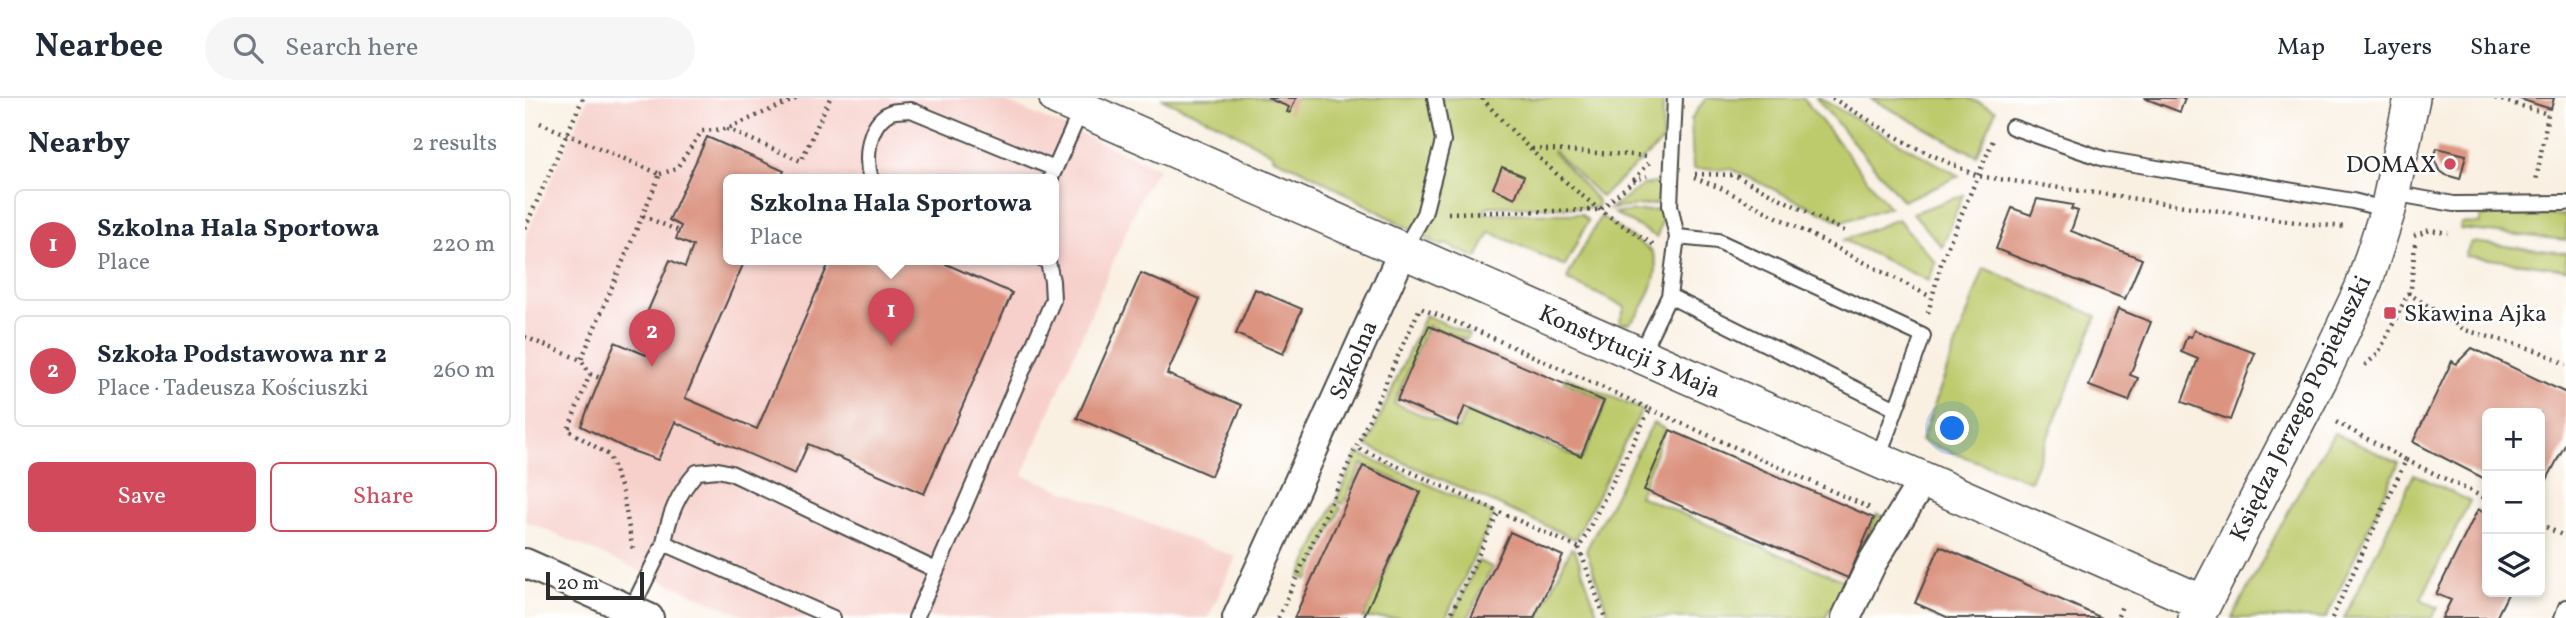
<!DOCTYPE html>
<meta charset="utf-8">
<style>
:root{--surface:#fff;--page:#f6f6f7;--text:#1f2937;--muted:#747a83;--line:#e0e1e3;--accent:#d1495b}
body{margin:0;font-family:Vollkorn,serif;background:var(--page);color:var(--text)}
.controls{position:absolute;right:21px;bottom:21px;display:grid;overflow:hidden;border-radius:10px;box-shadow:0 4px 10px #0003}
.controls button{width:63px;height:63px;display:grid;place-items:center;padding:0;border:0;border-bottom:2px solid var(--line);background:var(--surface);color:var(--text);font:35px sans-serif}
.scale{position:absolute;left:21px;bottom:18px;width:98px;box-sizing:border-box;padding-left:7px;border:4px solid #2b2b2b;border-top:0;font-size:19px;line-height:24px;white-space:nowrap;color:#2b2b2b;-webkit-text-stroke:5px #fff;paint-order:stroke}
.you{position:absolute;left:1428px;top:331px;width:24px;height:24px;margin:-18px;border:5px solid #fff;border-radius:50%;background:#1a73e8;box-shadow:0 0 0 10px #1a73e833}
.badge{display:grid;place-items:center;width:46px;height:46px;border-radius:50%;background:var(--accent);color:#fff;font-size:23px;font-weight:700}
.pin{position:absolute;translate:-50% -58px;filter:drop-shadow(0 2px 4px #0008)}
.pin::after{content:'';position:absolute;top:37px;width:24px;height:21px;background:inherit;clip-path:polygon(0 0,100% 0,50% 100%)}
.popup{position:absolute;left:198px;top:76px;width:336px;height:91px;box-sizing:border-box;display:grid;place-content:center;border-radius:10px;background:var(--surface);filter:drop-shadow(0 2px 5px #0005);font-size:23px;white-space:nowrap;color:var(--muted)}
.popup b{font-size:26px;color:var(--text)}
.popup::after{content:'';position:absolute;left:50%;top:100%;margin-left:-14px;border:14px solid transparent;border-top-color:var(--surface)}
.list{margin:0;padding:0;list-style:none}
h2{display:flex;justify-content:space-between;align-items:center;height:91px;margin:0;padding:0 28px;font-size:30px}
h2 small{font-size:23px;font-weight:400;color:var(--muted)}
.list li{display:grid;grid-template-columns:46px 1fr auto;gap:21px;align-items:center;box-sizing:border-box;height:112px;margin:0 14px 14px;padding:0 14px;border:2px solid var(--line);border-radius:10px}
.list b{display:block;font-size:26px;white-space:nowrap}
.list p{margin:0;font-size:23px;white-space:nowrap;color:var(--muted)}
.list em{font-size:23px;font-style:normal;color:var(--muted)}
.actions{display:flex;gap:14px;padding:21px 28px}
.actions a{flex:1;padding:16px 0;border:2px solid var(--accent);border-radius:10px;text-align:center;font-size:24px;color:var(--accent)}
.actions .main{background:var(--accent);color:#fff}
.icon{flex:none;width:38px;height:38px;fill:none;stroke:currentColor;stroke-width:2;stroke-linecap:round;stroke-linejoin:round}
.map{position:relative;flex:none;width:2041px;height:520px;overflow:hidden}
header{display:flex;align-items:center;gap:42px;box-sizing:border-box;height:98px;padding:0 35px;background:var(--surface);border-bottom:2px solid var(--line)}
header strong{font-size:33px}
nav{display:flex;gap:38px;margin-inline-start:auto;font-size:24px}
.search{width:490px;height:63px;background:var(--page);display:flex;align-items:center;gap:18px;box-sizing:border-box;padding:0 24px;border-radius:38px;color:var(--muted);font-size:26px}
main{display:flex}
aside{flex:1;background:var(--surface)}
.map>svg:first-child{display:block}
.built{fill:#f7d0cb;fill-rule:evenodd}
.green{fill:#becb6d;stroke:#747b4c;stroke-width:2}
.building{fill:#dc9481}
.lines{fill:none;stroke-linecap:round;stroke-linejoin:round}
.service-casing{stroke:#4a4946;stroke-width:18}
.minor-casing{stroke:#4a4946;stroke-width:32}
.tertiary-casing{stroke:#4a4946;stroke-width:38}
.path{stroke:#4a4946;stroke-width:4.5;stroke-dasharray:2 5;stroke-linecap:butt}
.service{stroke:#fff;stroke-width:14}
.minor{stroke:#fff;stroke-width:28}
.tertiary{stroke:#fff;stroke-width:35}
.poi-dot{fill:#d1495b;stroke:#fff;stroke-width:2.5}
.labels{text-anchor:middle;stroke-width:5;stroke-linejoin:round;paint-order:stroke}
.poi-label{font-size:24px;fill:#2b2b2b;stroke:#fff;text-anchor:end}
.street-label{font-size:24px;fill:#2b2b2b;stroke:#fff}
</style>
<header>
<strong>Nearbee</strong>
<div class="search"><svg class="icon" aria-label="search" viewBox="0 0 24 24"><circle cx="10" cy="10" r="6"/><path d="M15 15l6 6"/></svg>Search here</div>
<nav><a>Map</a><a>Layers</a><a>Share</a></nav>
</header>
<main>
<aside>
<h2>Nearby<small>2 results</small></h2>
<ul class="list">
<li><span class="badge">1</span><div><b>Szkolna Hala Sportowa</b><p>Place</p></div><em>220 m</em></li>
<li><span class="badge">2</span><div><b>Szkoła Podstawowa nr 2</b><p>Place · Tadeusza Kościuszki</p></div><em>260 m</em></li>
</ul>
<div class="actions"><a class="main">Save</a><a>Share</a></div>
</aside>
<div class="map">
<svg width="2041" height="520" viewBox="0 0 2041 520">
<rect width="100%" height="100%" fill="#fff"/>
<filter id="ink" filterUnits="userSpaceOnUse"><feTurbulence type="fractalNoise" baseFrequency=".0143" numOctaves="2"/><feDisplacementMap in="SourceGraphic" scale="14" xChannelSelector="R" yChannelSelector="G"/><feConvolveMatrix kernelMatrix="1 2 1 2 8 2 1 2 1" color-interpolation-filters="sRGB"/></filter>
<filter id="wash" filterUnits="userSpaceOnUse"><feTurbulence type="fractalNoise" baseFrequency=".00686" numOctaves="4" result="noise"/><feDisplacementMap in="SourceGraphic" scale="28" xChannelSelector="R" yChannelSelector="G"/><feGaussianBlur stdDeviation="1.57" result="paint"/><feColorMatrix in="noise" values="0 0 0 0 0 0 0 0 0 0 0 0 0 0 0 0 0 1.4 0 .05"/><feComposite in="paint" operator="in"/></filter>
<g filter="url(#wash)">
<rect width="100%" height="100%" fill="#f9f0e2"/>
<!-- built -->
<path class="built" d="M63,0H472L634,70L619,91L498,377L711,459L683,520H224L0,423V140ZM203,82H529V162H203Z"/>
<!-- green -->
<path class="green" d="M636,0H1138L1137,44L1076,99L1029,53L1028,54L1073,103L1072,110L964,108L956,115L1056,116L1063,123L1040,168L965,134L952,160L920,146L916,148L780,73L747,59L748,56L692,25Z
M1181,0H1278L1364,109L1317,124L1206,71H1168L1166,21Z
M1291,0H1294L1434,78L1378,103Z
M1345,0H1443L1471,12L1452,58Z
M1138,84L1137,105L1085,111L1118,87Z
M1438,97L1417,149L1388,115Z
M1140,111L1132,139L1089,115Z
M2041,117V142L1935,131L1936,125L1955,126V118Z
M1077,119L1126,153C1140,170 1120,213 1104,225H1094L1100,209L1043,182V178L1074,121Z
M1373,121L1411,165L1403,183L1319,142Z
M1946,144L2041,155V171L1940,158Z
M1459,170L1572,218L1505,383L1396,343Z
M900,217L944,236L941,242L903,227L869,305L933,332L941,313L1057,361L1082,303L1039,284L1041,279L1117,312L1050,441L842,348Z
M1128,325L1140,331L1114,398L1322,484L1352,416L1362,420L1329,520L1305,510L1300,520H1085L1061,452Z
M1809,335L1874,365L1801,520H1707L1773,395Z
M833,355L969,416L921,520H838L897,393L837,366L818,406L811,403Z
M1889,376L1945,403L1896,501L1913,510L1907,520H1819Z
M809,406L816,410L783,482L775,479Z
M1046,450L1050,452L1074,520H1013Z
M953,463L967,469L943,520H927Z"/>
<g id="blocks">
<!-- building -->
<path class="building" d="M742,0H771L765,15L762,14L764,9Z
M1619,0H1660L1655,14Z
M1992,0H2029L2026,11Z
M182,39L259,73L255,82H203V162H220L160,300L232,331L304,165L298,162H412L487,195L399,396L283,346L270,376L150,324L133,362L102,351L56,328L90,244L121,257L135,224L121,217L145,162L160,169L168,148L151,141L156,128L144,122Z
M1912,50L1941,57L1935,81L1921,77L1914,72L1909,61Z
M977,69L999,78L990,100L968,90Z
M1512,101L1548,107L1546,111L1553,113L1546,133L1617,161L1600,201L1471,151L1487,110L1506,117Z
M616,175L675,201L642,276L717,307L686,378L552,320Z
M730,191L777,211L758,256L711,236Z
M1593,211L1626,224L1605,277L1613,280L1604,303L1564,288Z
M904,228L1079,303L1056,358L940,308L932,328L872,302Z
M1669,232L1730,255L1705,322L1657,304L1673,261L1656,254L1662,238L1666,239Z
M1947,250L2041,295V345L2015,395V315H1962V382L1888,344L1927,263L1931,266Z
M1145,332L1349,420L1323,480L1119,392Z
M838,368L896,394L838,520H769Z
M1953,411L1962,417V494H1984L1971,520H1917L1926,502L1911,496Z
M985,434L1038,458L1009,520H946Z
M1415,448L1577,520H1424L1390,505Z"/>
</g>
</g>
<g filter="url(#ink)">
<use href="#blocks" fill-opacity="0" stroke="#4a4946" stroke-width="2"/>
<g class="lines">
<!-- service casing -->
<g class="service-casing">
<path id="service" d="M1150,0L1145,107L1152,139
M1487,29L1579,61L1828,103L1863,112
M346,82C340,61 342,27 364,15C370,12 379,13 386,12L530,71
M525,82L556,12
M1867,95L1929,106L2041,105
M878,153L899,116L918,43L910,0
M1144,198L1371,311
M1116,256L1144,198L1152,139L1193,143L1398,238L1353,360
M139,445C144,417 153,395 172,374L193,372L206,375L411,472
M106,512L139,445L308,520
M391,520L528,202L527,183L523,164L519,162
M2037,520L2041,509"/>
</g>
<!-- minor casing -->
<g class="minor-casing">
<path id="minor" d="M0,465L124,520
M712,520L878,153
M1321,520L1347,465L1398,382"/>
</g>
<!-- tertiary casing -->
<g class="tertiary-casing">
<path id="tertiary" d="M532,0L1678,505
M1671,520L1795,280L1838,189L1863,112L1887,0"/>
</g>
<!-- path -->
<path class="path" d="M957,0C992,40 1032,79 1074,111C1091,124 1111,135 1129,147
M1307,0L1387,48L1453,78L1784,126L1822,129
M1970,0L2023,16L2011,83
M15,25L135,76L56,262
M202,31L276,63L305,0
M1007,51L1124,58
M135,76L151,71L177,33L201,31L273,0
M1170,76L1209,77L1321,134
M1169,80L1194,89L1406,199
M1109,82L1124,65
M923,115L1075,112L1108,83L1122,78
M118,118L154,133
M0,130L58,0
M1889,138L1905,132L1923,135
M1883,195L1940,232L2014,253L2041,267
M1403,215L1417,162L1469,40
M0,239L56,262L65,276L43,332L84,357L98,397L108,453
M1840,267L1853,256L1886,190L1890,146
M65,276L75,280
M1125,311L1345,410
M1881,362L1962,401
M2015,426L2041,439
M1054,450L1080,520
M1593,518L1598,505
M753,520L895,210L948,231L1125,311L1054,450L833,350
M924,520L974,413
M1807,520L1881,362L1809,323"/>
<!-- service -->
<use href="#service" class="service"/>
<!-- minor -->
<use href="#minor" class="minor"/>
<!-- tertiary -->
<use href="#tertiary" class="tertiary"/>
</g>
</g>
<!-- markers -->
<g class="poi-dot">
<circle cx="1925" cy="66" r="7"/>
<rect x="1858" y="208" width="14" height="14" rx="3.5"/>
</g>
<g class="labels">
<!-- poi labels -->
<g class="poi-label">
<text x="1911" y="74">DOMAX</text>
<text x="1879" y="223" text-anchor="start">Skawina Ajka</text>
</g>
<!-- street labels -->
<g class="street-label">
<text transform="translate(1105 253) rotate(24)" y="8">Konstytucji 3 Maja</text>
<text transform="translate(828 262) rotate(-66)" y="8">Szkolna</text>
<text transform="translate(1775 310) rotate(-64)" y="8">Księdza Jerzego Popiełuszki</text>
</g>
</g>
</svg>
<div class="controls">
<button>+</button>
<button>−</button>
<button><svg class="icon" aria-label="layers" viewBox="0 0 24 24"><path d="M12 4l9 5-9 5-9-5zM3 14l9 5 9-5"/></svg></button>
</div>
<div class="scale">20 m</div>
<div class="you"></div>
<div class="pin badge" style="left:366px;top:248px">1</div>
<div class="popup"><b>Szkolna Hala Sportowa</b>Place</div>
<div class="pin badge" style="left:127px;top:269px">2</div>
</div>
</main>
